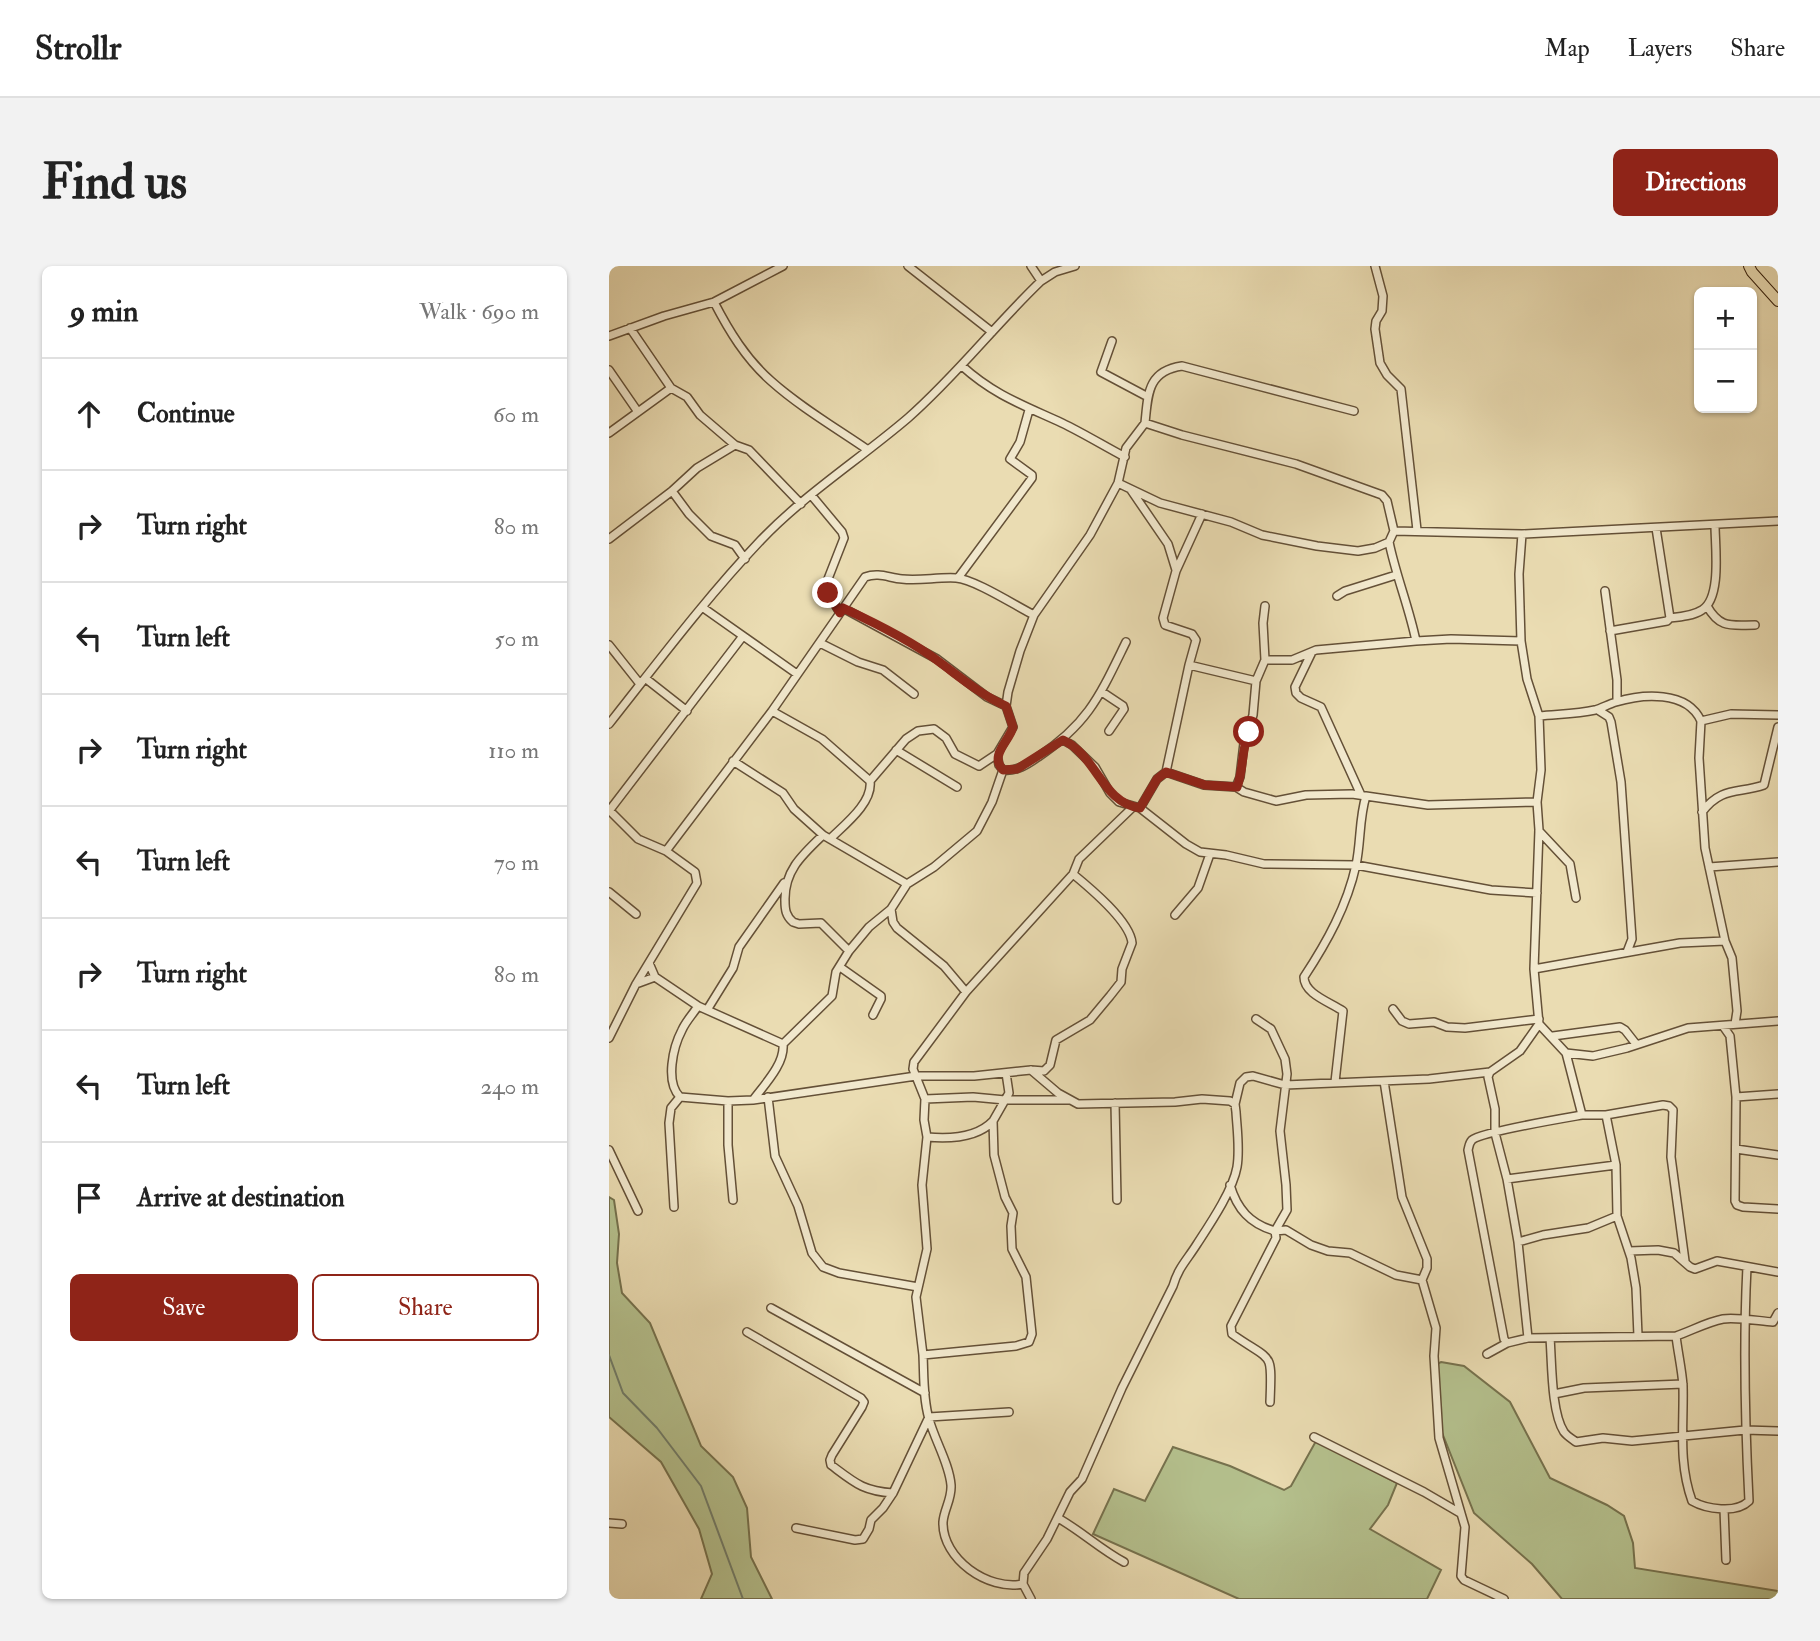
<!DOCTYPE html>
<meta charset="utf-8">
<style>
:root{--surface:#fff;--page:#f2f2f2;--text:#222;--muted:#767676;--line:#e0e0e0;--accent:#8f2418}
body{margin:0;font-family:"IM FELL Double Pica",serif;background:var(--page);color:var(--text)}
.controls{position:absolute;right:21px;top:21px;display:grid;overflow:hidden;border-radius:10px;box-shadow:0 2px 5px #0004}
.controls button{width:63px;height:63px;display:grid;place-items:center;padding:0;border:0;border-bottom:2px solid var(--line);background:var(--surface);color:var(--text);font:35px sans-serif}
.stop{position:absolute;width:21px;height:21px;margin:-16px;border:5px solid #8f2418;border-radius:50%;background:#fff}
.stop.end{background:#8f2418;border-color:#fff;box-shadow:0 2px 7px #0008}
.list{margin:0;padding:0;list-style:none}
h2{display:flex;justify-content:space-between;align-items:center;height:91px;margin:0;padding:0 28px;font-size:30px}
h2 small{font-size:23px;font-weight:400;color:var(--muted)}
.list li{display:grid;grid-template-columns:46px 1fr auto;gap:21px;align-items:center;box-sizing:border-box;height:112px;padding:0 28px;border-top:2px solid var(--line)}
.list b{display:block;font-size:26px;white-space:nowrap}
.list em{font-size:23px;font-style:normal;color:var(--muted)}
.actions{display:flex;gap:14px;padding:21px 28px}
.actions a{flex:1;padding:16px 0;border:2px solid var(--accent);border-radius:10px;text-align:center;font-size:24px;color:var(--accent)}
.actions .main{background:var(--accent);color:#fff}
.icon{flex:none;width:38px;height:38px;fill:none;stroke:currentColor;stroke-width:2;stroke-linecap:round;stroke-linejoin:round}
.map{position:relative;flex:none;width:1169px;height:1333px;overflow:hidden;border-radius:10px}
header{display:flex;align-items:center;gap:42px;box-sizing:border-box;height:98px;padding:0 35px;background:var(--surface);border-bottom:2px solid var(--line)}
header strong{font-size:33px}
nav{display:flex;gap:38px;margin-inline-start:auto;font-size:24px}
.intro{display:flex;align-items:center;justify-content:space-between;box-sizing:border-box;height:168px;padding:0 42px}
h1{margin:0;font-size:49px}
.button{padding:18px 32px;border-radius:10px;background:var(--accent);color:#fff;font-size:24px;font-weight:700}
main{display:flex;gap:42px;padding:0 42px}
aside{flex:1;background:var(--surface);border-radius:10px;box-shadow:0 2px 5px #0004}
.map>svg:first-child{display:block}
.green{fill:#b5c18e;stroke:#76724e;stroke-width:2}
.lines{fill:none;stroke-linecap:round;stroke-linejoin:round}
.stream{stroke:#727e6b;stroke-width:2}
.minor-casing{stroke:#645037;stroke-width:10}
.major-casing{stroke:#38220e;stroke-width:12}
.minor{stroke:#f1e8cd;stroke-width:7}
.major{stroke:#eadcb2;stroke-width:10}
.route{stroke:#8f2418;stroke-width:9}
</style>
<header>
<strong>Strollr</strong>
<nav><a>Map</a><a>Layers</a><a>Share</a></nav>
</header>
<div class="intro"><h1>Find us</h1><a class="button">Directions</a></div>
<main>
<aside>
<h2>9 min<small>Walk · 690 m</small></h2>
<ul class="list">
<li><svg class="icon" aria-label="ahead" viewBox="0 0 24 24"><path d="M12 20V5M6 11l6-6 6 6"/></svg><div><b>Continue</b></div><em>60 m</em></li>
<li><svg class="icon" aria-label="right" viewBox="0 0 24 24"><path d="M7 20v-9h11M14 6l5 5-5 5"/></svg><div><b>Turn right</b></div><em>80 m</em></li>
<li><svg class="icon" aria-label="left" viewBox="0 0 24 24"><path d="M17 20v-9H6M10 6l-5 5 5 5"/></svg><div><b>Turn left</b></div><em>50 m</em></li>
<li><svg class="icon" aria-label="right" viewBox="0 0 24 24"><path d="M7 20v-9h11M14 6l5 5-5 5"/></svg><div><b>Turn right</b></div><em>110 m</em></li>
<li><svg class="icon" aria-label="left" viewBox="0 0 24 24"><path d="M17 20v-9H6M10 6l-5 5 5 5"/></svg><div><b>Turn left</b></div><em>70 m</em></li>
<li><svg class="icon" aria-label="right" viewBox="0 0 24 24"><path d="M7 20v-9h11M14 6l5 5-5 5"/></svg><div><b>Turn right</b></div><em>80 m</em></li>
<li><svg class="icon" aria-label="left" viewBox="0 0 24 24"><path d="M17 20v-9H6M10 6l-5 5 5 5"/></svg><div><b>Turn left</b></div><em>240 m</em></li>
<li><svg class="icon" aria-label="arrive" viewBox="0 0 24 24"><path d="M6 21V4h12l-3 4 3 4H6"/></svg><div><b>Arrive at destination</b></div></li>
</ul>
<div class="actions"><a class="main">Save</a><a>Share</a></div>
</aside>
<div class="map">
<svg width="1169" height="1333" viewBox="0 0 1169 1333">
<rect width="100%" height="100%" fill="#eadcb2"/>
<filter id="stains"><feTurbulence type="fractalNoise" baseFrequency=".00286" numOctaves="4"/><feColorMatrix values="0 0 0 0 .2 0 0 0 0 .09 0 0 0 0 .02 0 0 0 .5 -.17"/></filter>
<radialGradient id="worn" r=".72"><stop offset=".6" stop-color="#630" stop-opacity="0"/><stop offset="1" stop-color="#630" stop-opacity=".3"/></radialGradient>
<!-- green -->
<path class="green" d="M0,931L5,934L10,968L8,997L13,1027L41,1057L92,1180L124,1211L138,1242L142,1291L163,1333H92L103,1308L90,1263L52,1196L0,1151Z
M832,1096L855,1100L901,1136L941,1212L998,1239L1015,1250L1024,1277L1026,1302L1169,1325V1333H953L923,1298L865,1247L828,1154L826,1099Z
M707,1175L788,1217L779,1239L761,1263L832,1304L818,1333H630L484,1268L505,1223L536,1235L564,1181L621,1200L675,1224L682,1220Z"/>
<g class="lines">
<!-- stream -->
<path class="stream" d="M0,1089L14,1127L48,1162L92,1220L134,1333"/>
<!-- minor casing -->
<g class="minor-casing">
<path id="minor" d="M299,0L383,66
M422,0L432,15
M766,0L774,30L773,45L767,55L766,63L771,97L778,109L792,123L808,264
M105,36C120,65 137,93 162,115C191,141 227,162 259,184
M21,62L62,122L78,131L91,149L126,179L140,184L192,238
M0,70L55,50L105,36L174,0
M503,75L492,106L539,131
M353,100C385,129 414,139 453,157C474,167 495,180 516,191
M0,104L29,146
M536,157C539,129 538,105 573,100L745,145
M0,167L62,122
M522,224L559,278L567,304
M63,225L80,248L102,270L126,279L136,293
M203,230L233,266L235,272L217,318L219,327L231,347
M593,248L567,305L554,352L556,359L583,368L587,374L580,399L647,415
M785,265L913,268L1169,255
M913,268L910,308L912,375L918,413L930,450L932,504L928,536L930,564L925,703L930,758L957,787L973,849H997L1007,899L1008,950L1022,992L1027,1022L1029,1070
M0,273L63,225L88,202L126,179
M780,276C787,310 800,341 807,375
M349,312L423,212V209L401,193L411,176L420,144
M996,325L1008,414V435
M728,330L736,325L787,309
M1098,340C1111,363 1122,359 1146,359
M93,341L188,408
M234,342L328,393L378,431L397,440
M1061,352C1071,351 1084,350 1093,344C1113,332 1106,280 1106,259
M1001,365L1058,355L1061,352L1047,262
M912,375L842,373L807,375L707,384L683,394H656L647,415L644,449L635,477L631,511L627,521L635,526L667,535L697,529L743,528L819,539L928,536
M211,377L249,396L274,404L305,428
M0,379L31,418
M702,388L686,421L687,427L692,432L712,441L752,529
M656,394L654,357L656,340
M36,412L78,445
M493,426L514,440L515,443L500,465
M989,444L1000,451L1002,456L1012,516L1023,673L1018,686
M163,445L213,473L261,515C264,537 235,559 221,573
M930,450C949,448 968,448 986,444C993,442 1000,438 1007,436C1033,428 1078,424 1092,455L1090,492L1096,582L1116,675L1123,692L1128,745L1126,758
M1092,455L1122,448L1169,449
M0,458C49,396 97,332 152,274C196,228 251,193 299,152C347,110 386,59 432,15L446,6L466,0
M454,474L463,479L486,501L501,527L510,536L531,542L577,578L591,586L617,589L655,598L747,599L882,624L928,627
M287,484L348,521
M388,488L390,499L394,504C407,506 419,498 429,491C480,457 491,429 517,376
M124,495L174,527L185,543L214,569L298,618
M557,506L580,399
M261,515L297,473L309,465L325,463L337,472L346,488L370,500L388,488L404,461L397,440L399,426L411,385L425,349L481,269L509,217L517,182L536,157L573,169L687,198L773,229L778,235L785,265L780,276L766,282L749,285L708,280L653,269L622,256L551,237L509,217
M531,542L548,513L557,506L595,519L627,521
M0,544L29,573L57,585L86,606L88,617L27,718L0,772
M0,545L134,370
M1093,546C1113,520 1129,528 1155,519L1169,461
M930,565L961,598L967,632
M57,585L163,445L256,311C270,306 280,312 293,313C311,315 328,311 347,312C365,313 407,340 425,349
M1100,601L1169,596
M0,626L27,648
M566,649L589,622L601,588
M240,685L260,661L282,643
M40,697L46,711L89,740L174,778
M231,701L272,730V733L264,749
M925,703L1071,677L1116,675
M27,718L46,711
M357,726L335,700L288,662L284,656L282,643L298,618L325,601L368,565L383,536L394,504
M89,740C84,748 77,755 73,764C64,781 56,816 71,831L119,835L144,834C155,819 176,798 174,778L223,730L227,706L240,685L212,657L190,658L184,656C177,650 176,644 176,635C175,605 193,589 214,569
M784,743L793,755L800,758L825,756L838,761L856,762L930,753
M98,744L124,702L130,681L175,617
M647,753L662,763L676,793L678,808L671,865L677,919L678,944L666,965L677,964L702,979L719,985L741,987L787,1009L813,1014L827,1062L825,1090L830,1172L856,1261L852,1310L855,1314L895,1333
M930,758L911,785L881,806L879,811L886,843V867L898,913L909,976L919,1072L898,1077L895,1073L859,884C860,881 860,877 863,874C872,866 956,852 973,849
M1114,760L1121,770L1127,831L1126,935L1128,939L1134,941L1169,943
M944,770L1011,761L1016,764L1027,778
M957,787L984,790L1018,782L1079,762L1169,755
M397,807L400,827L384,855L385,889L396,931L404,947L402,960L403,983L417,1011L423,1068L420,1076L407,1080L314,1089L307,1031L318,983L313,919L318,871L315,854L316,833L304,803L305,796L357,726L464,608L470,593L524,541
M775,815L793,931L818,993V1002L813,1014
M726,816L734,745C721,736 695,728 695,711C718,676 738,640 747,599C752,576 750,552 757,530
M159,831L166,890L189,940L203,987L214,1001L230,1007L309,1021
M1127,831L1169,828
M316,833L364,831L396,834H461
M144,834L307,810H365L422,804L435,805L441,799L447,774L481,754L501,730L512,716L513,703L523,677C521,655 481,622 464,608
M119,835V879L124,934
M506,837L508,934
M626,838L631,817L637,811L644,810L676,819L820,813L881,806
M997,849L1054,839L1060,840L1064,844L1062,891L1076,995
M318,871C340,873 368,872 384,855
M1127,883L1169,889
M0,884L29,945
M898,913L1007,899
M621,919C628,943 641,958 666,965L667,972L622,1060L623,1068C664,1097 663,1083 661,1136
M65,941L60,857L62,842L71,831
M909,976L934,969L979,962L1008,950
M1020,985L1049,984L1065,987L1081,1001L1086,1003L1108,995L1169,1006
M1138,1001C1134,1079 1136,1157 1140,1235C1127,1248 1097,1243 1083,1235C1069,1196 1075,1159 1074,1120C1073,1104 1069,1087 1067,1070C1082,1065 1098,1056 1114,1053C1127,1051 1150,1055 1164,1056L1169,1047
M162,1042L316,1127
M138,1066L252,1132L255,1136L253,1141L223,1189L221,1194L222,1199C246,1217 254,1225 284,1227
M919,1072L1067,1070
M941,1072C943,1096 942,1146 955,1166C958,1170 963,1173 967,1176L994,1172L1023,1175L1136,1164L1169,1165
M878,1088L898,1077
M314,1089C315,1110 314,1132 320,1153C326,1175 340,1197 342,1219C343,1233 335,1243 334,1256C333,1293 379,1325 414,1318
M945,1128L975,1122L1074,1118
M705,1171L815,1226L851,1247
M1115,1243L1117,1294
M449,1252C472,1265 491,1283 515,1296
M0,1257L13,1258
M187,1262L246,1274L254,1273L260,1263L262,1254L274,1242L284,1227L320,1151L400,1146
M422,1333L414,1318L415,1307L438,1273L461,1226L473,1213L513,1122L564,1020C569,1002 578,994 588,978C601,958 624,924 628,901C631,883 628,863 627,846L626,838L621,835L593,833L566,836L469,838L449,827L422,804"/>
</g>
<!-- major casing -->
<g class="major-casing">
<path id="major" d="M1140,0L1143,6L1169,35"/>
</g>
<!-- minor -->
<use href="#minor" class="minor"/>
<!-- major -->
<use href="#major" class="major"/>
</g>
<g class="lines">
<!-- route -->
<path class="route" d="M219,327L231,347L234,342C262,355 304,376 329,395C351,411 372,429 397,440L404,461C400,476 380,489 394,504L408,503L454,474C488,490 493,537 531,542L548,513L557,506L596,519L628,521C635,503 632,484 640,466"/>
</g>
<rect width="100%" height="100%" filter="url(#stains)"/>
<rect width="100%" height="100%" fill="url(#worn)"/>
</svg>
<div class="controls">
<button>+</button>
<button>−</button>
</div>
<div class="stop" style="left:640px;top:466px"></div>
<div class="stop end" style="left:219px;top:327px"></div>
</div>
</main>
